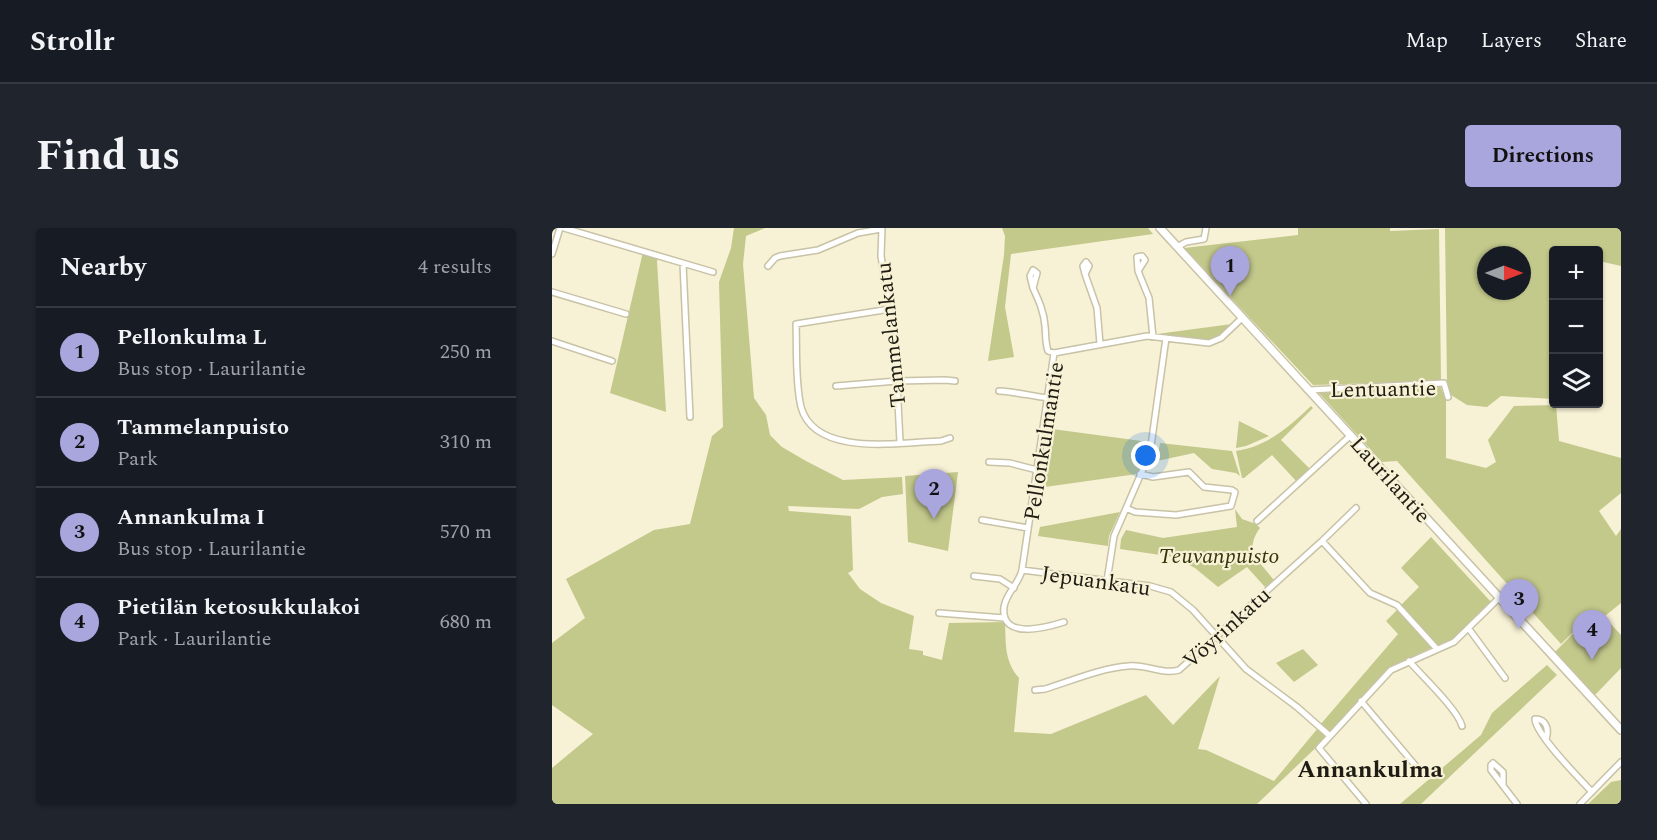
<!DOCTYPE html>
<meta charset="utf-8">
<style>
:root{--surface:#171b24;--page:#20242c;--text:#f1f3f6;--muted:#9ea1a6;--line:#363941;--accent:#a9a6dd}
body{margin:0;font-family:Spectral,serif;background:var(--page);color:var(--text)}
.controls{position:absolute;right:18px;top:18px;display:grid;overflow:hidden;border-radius:6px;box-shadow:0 2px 4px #0004}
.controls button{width:54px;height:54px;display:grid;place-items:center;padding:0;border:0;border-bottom:2px solid var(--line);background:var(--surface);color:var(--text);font:30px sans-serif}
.compass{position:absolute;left:925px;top:18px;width:54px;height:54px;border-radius:50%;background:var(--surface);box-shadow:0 2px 4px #0004;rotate:90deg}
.you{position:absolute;left:594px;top:228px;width:21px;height:21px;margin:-15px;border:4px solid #fff;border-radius:50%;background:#1a73e8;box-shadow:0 0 0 9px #1a73e833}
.badge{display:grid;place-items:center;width:39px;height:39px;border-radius:50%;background:var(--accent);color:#111;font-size:20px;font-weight:700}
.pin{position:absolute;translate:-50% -50px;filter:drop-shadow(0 2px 3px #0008)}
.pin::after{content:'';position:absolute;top:32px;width:21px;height:18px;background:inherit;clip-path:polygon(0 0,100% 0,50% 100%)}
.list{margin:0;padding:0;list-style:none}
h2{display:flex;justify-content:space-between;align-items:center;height:78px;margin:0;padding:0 24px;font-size:26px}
h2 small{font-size:20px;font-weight:400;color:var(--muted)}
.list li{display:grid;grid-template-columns:39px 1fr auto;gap:18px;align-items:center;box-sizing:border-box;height:90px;padding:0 24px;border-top:2px solid var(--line)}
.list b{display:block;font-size:22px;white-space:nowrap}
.list p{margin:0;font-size:20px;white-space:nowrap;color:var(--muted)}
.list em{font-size:20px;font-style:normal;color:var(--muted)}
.icon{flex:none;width:33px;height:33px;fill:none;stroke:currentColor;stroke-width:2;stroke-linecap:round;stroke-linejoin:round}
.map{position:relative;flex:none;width:1069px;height:576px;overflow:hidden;border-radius:6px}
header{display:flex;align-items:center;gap:36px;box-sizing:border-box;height:84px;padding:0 30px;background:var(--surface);border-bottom:2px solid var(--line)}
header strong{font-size:28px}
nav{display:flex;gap:33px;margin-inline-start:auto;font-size:21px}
.intro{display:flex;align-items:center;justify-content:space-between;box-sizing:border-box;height:144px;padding:0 36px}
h1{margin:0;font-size:42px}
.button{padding:15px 27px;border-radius:6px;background:var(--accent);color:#111;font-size:21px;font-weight:700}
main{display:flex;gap:36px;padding:0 36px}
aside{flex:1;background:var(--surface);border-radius:6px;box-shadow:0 2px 4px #0004}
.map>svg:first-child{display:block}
.green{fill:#c3c88b;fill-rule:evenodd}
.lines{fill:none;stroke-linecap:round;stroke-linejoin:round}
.minor-casing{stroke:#c8c2a7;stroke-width:8}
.tertiary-casing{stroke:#c8c2a7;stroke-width:10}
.minor{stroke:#fff;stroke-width:5}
.tertiary{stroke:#fff;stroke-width:7}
.labels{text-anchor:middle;stroke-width:4.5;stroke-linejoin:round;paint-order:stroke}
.street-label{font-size:22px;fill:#1f1d13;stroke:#f7f1d5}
.park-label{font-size:22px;font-style:italic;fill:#343609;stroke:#f7f1d5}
.neighbourhood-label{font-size:24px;font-weight:bold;fill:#1f1d13;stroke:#f7f1d5}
</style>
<header>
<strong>Strollr</strong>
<nav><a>Map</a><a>Layers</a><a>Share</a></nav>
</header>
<div class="intro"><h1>Find us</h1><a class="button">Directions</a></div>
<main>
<aside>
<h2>Nearby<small>4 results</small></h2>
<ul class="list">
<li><span class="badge">1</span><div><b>Pellonkulma L</b><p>Bus stop · Laurilantie</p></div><em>250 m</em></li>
<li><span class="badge">2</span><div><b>Tammelanpuisto</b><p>Park</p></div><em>310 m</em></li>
<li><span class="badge">3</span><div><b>Annankulma I</b><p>Bus stop · Laurilantie</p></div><em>570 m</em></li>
<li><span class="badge">4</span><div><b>Pietilän ketosukkulakoi</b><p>Park · Laurilantie</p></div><em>680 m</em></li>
</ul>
</aside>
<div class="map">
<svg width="1069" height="576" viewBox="0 0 1069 576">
<rect width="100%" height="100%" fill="#f7f1d5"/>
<!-- green -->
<path class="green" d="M182,0H213L194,8L191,36L202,170L214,187L218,207L230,219L254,233L291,252L350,249L351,266L330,269L307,281L236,278L237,283L299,288L301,342L296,345L308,361L329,375L362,388L357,421L371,423V427L390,432L397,395L453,394C454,415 452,433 467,450L462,504L499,506L594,467L621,497L668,448L646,521L654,522L722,553L766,500L776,508L705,576H0V540L41,506L0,477V415L33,390L14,351L102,302L138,296L160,208L171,199L167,54L179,20Z
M450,0H596L601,6L459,26L453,79L462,129L436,133L452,27L453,8Z
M746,0H838V3L887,1L889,153L761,157L632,20L746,7Z
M893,0H1069V38L1047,33L1046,22H1002L1001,171L949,168L935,179L915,177L899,167L895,154ZM934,27H970V63H934Z
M91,24L107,29L105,33L114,184L58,165Z
M680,96L667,108L657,112L605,106Z
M888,158L894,172V230L934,240L944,234L936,212L962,178L1004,177L1007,213L1069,230V265L1047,283L1064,308L1069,301V375L1053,388L1048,384L1069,407V440L1043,467L1003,424L1046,380L1009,416L845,233L830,234L766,164Z
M759,178L761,180L729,212L759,242L746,255L720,227L692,250H690L684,223C715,219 738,198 759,178Z
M687,193L717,208L694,218L684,220Z
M500,201L597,214L595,224L585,246L493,259Z
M608,215L680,223L688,248L684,245L660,241L642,225L605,233Z
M406,244L396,323L356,314L353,248Z
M683,281L690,291L704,296L708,300C691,323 707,333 722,352L713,359L695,339L666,359L643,340L622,329L568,321L569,311L574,302L611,310L685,299Z
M568,284L557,308L556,318L486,308L488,299Z
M879,309L940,375L901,412L885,418L849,377L867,359L849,340Z
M846,381L881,419L837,439L778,506L768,497L846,406L834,393Z
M751,421L766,437L742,454L724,435Z
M995,437L1005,447L869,576H848L929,507L940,485Z
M1069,552V576H1036L1059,554Z"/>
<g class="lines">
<!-- minor casing -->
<g class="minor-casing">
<path id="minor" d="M12,0L161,44
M330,0L329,28L343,115L348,214
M625,19L634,14L652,11L654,0
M0,26L8,0
M131,36L138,189
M216,38L223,30L228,28L266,22L306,5L329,1
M586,43L585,29L590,28L593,32L586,43L597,70L601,109
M533,46L531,38L534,34L537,38L533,46L545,80L548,116
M481,60L478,48L481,42L485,45L481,60C487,73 492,84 493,98C494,107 493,114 496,123L502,125
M0,64L74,86
M338,81L244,96C245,121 243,154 249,179C263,230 350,214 389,213L398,210
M0,113L60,133
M284,158L345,153L393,152L403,153
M758,162L892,155L896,169
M447,163C465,164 479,168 496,170
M437,234L458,235L485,242
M574,280L583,284L624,287L679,278L683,264L680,262L652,259L637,244L601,249L588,246
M430,292L476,300
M705,293L799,207
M770,313L818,365L845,377L884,420
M470,342L598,358L619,364L641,382L694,441L745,479L778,508
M422,348L448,351L462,360
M555,353L562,308L598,225L614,110
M387,385L453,390
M512,394C496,399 448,413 452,379C454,365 467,356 470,342L502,125L595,108L657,115L669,110L690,90
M917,401L953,450
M857,433C869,447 906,482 910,498
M483,462L493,461C519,453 549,440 576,438C595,436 610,447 627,442L770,313L804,280
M809,473L863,537L865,543
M994,511C997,502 995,491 983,491C984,507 1027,550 1040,564
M951,557V544L941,535L939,537V542L965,576
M814,576L767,520L839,442L902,414L947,370
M1028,576L1069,534"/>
</g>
<!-- tertiary casing -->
<g class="tertiary-casing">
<path id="tertiary" d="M608,0L1069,502"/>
</g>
<!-- minor -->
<use href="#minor" class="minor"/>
<!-- tertiary -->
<use href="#tertiary" class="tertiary"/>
</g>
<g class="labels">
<!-- street labels -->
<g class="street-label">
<text transform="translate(338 107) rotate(-96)" y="8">Tammelankatu</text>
<text transform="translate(831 160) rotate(-1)" y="8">Lentuantie</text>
<text transform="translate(491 213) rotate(-81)" y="8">Pellonkulmantie</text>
<text transform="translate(839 251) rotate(48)" y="8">Laurilantie</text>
<text transform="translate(544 352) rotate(8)" y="8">Jepuankatu</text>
<text transform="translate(674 399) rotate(-42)" y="8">Vöyrinkatu</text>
</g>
<!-- park labels -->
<g class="park-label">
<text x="667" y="335">Teuvanpuisto</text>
</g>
<!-- neighbourhood labels -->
<g class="neighbourhood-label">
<text x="818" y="549">Annankulma</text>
</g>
</g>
</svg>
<div class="controls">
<button>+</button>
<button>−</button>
<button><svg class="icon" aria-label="layers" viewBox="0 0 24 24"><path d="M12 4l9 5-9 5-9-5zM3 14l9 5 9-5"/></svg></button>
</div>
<svg class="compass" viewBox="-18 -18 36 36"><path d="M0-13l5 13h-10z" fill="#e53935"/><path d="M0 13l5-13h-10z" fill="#9ea1a6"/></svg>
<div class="you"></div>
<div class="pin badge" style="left:678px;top:68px">1</div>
<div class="pin badge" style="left:382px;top:291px">2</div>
<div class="pin badge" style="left:967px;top:401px">3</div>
<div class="pin badge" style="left:1040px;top:432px">4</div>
</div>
</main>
